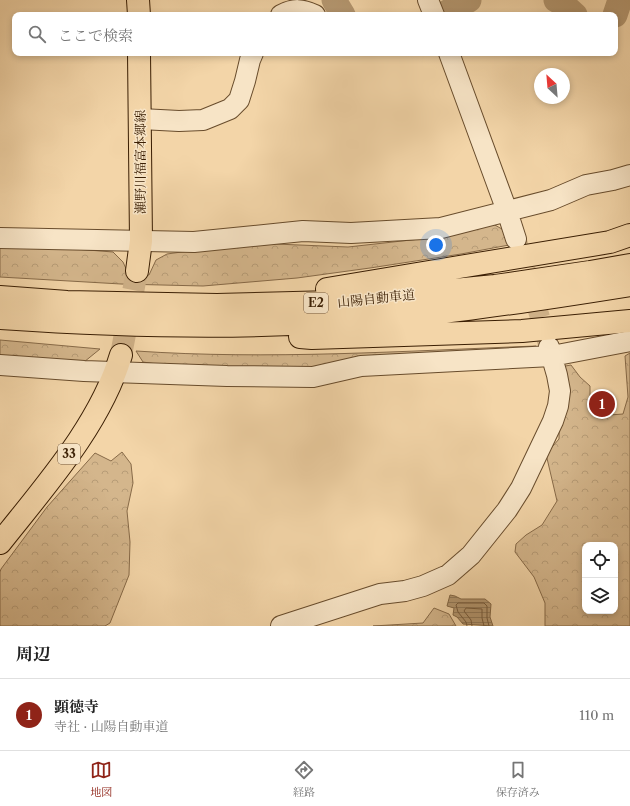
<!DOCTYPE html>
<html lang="ja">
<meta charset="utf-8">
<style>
:root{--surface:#fff;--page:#f2f2f2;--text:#222;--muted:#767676;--line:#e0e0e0;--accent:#8f2418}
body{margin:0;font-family:"Libre Caslon Text","Noto Serif JP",serif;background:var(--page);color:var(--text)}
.controls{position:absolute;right:12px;bottom:12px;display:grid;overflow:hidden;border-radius:8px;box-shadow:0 2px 6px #0003}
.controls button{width:36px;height:36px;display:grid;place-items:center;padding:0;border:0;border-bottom:1px solid var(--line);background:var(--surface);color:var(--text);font:20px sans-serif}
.compass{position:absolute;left:534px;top:68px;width:36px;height:36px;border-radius:50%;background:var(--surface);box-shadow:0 2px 6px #0003;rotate:334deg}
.you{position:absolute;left:436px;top:245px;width:14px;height:14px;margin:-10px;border:3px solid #fff;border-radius:50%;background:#1a73e8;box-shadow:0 0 0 6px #1a73e833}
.badge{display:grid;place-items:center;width:26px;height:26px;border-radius:50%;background:var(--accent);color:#fff;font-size:13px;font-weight:700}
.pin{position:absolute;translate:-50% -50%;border:2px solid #fff;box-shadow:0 1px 4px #0006}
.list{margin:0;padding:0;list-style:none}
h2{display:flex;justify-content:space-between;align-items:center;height:52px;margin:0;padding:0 16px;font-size:17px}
h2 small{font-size:13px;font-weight:400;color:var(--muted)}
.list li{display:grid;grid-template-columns:26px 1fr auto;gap:12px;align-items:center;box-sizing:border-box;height:72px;padding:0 16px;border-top:1px solid var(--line)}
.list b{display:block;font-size:15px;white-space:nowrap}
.list p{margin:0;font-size:13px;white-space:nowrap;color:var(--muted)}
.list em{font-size:13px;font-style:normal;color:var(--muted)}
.icon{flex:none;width:22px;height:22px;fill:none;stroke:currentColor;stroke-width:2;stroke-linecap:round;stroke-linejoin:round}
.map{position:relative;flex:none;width:630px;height:626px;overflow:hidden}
.search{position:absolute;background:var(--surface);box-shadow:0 2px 6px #0003;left:12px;right:12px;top:12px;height:44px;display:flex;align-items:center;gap:10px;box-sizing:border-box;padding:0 14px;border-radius:8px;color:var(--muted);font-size:15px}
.sheet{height:124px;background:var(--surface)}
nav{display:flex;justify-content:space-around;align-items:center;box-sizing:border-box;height:56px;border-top:1px solid var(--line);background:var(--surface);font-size:11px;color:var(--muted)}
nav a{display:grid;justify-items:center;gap:2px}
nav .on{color:var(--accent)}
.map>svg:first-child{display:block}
.forest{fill:url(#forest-crowns);stroke:#876a48;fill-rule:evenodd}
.water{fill:url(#water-rules);stroke:#836744}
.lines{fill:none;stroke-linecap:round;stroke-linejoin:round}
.shore{stroke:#775a3a;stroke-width:1}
.river{stroke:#b49770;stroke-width:25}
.minor-tunnel{stroke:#ceb087;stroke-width:20;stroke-dasharray:20 10;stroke-linecap:butt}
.major-tunnel{stroke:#ceb087;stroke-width:22;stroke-dasharray:22 11;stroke-linecap:butt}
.minor-casing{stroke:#684c2c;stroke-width:22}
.major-casing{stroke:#3a1e03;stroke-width:24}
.highway-casing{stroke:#3a1e03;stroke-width:24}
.minor{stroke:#f7e4c6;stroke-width:20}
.major{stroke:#f3d5a8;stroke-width:22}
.highway{stroke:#f3d5a8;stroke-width:22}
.labels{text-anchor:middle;stroke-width:3;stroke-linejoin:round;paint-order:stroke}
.shield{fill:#f7e4c6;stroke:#73593e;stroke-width:1}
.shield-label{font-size:12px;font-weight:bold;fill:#3a1e03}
.street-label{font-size:13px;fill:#3a1e03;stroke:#f7e4c6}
</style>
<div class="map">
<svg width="630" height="626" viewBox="0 0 630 626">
<defs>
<pattern id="forest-crowns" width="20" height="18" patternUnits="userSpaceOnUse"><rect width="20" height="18" fill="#d4b68c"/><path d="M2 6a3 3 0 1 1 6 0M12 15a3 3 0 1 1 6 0" fill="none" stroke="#b79c77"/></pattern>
<pattern id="water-rules" width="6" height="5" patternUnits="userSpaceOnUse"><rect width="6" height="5" fill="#b49770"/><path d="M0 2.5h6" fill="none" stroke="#937b5a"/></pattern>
</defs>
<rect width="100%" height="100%" fill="#f3d5a8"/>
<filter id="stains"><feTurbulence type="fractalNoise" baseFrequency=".005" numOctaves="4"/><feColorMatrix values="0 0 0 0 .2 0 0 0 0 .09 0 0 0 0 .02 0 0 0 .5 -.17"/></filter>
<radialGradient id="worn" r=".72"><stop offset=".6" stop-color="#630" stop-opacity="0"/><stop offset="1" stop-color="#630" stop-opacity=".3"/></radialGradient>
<!-- forest -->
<path class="forest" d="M493,224L502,229L509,245L461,254L370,268L297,278L203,286L121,284L0,277V246L50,247L113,252L123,262L128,273L149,275L156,260L167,254L196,250L275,244L348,247L438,237Z
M0,340L100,349L84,362H54L0,355Z
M536,346L533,352L337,367L236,371L183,368L143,362L136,351C269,360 403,351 536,346Z
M630,353V626H545V603L534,577L515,552L516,544L526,535L542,525L557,501L546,454L559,439L560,367L571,365L580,377L590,386V402L595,416L623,414L628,397L625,356ZM585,545H615V611H585Z
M122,452L131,464L133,483L127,511L130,542L129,575L110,623L105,626H0V572L1,569L47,507L95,453L111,461Z
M434,608L449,614L456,626H373L423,623Z"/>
<!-- water -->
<path class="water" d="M450,595L455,596L461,599H485L491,604L490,617L493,626L463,624L457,617L453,615L454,608L447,606Z"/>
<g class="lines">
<!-- shore -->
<path class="shore" d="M467,626L466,622L458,612L456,605L458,603H484L487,606V618L489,626
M472,626L471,620L464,611L466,608L482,609V618L484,626"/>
<!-- river -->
<path class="river" d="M334,0L343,15
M556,0L563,4L575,15
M442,15L469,0
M615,15L620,0"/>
<!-- minor-tunnel -->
<path class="minor-tunnel" d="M517,241L548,344"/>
<!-- major-tunnel -->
<path class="major-tunnel" d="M121,355L137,271"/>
<!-- minor casing -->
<g class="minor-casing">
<path id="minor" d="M428,0L434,15
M281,15C294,8 302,9 315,15
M449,53L507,211L516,239
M141,119L179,121L203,120L230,109L239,100L245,81L250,60L253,53
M0,238L194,242L303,231L351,233L441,228L551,200L586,185L613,180L630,175
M0,365L84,371L227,376L313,377L361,366L552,356L630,341
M281,626L380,594L405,591L423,586L448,575L471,555L507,510L521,488L553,421L558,406L560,391L557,375L549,347"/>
</g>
<!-- major casing -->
<g class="major-casing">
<path id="major" d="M138,0L139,15
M137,271L141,241L139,53
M0,543C45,486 100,425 121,355"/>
</g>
<!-- highway casing -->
<g class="highway-casing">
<path id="highway" d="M327,289L610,242L630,235
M0,297L67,302L217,305L333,302L495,286L590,272L630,265
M0,318C104,325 208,329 311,323C418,318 524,302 630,285
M300,337L312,338L522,331L630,321"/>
</g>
<!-- minor -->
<use href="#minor" class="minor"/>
<!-- major -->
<use href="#major" class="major"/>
<!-- highway -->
<use href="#highway" class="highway"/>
</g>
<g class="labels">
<!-- shield labels -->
<g class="shield">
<rect x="304" y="293" width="24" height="20" rx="3"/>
<rect x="58" y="444" width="22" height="20" rx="3"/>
</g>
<g class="shield-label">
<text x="316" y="307">E2</text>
<text x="69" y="458">33</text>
</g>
<!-- street labels -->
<g class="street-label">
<text transform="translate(140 162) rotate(-90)" y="5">瀬野川福富本郷線</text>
<text transform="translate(376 298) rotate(-6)" y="5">山陽自動車道</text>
</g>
</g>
<rect width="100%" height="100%" filter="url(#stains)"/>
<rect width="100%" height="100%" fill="url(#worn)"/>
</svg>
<div class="controls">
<button><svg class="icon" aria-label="locate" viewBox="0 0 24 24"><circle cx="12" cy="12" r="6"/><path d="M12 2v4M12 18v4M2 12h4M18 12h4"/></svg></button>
<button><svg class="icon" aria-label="layers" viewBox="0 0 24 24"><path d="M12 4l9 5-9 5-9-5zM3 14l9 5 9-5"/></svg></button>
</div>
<svg class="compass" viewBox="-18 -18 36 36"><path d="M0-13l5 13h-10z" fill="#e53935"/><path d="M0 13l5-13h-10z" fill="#767676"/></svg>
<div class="you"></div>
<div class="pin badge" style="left:602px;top:404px">1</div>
<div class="search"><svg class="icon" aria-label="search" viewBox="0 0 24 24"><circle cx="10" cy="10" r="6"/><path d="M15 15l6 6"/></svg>ここで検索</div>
</div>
<section class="sheet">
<h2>周辺<small></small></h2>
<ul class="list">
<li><span class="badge">1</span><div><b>顕徳寺</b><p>寺社 · 山陽自動車道</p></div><em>110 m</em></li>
</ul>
</section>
<nav>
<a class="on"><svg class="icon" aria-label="map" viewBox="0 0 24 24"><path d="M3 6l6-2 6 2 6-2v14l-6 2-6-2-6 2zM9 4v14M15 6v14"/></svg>地図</a>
<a><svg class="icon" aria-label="directions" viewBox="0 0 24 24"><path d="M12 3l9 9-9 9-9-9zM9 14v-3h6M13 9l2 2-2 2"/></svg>経路</a>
<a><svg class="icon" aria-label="saved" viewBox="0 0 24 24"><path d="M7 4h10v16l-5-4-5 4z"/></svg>保存済み</a>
</nav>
